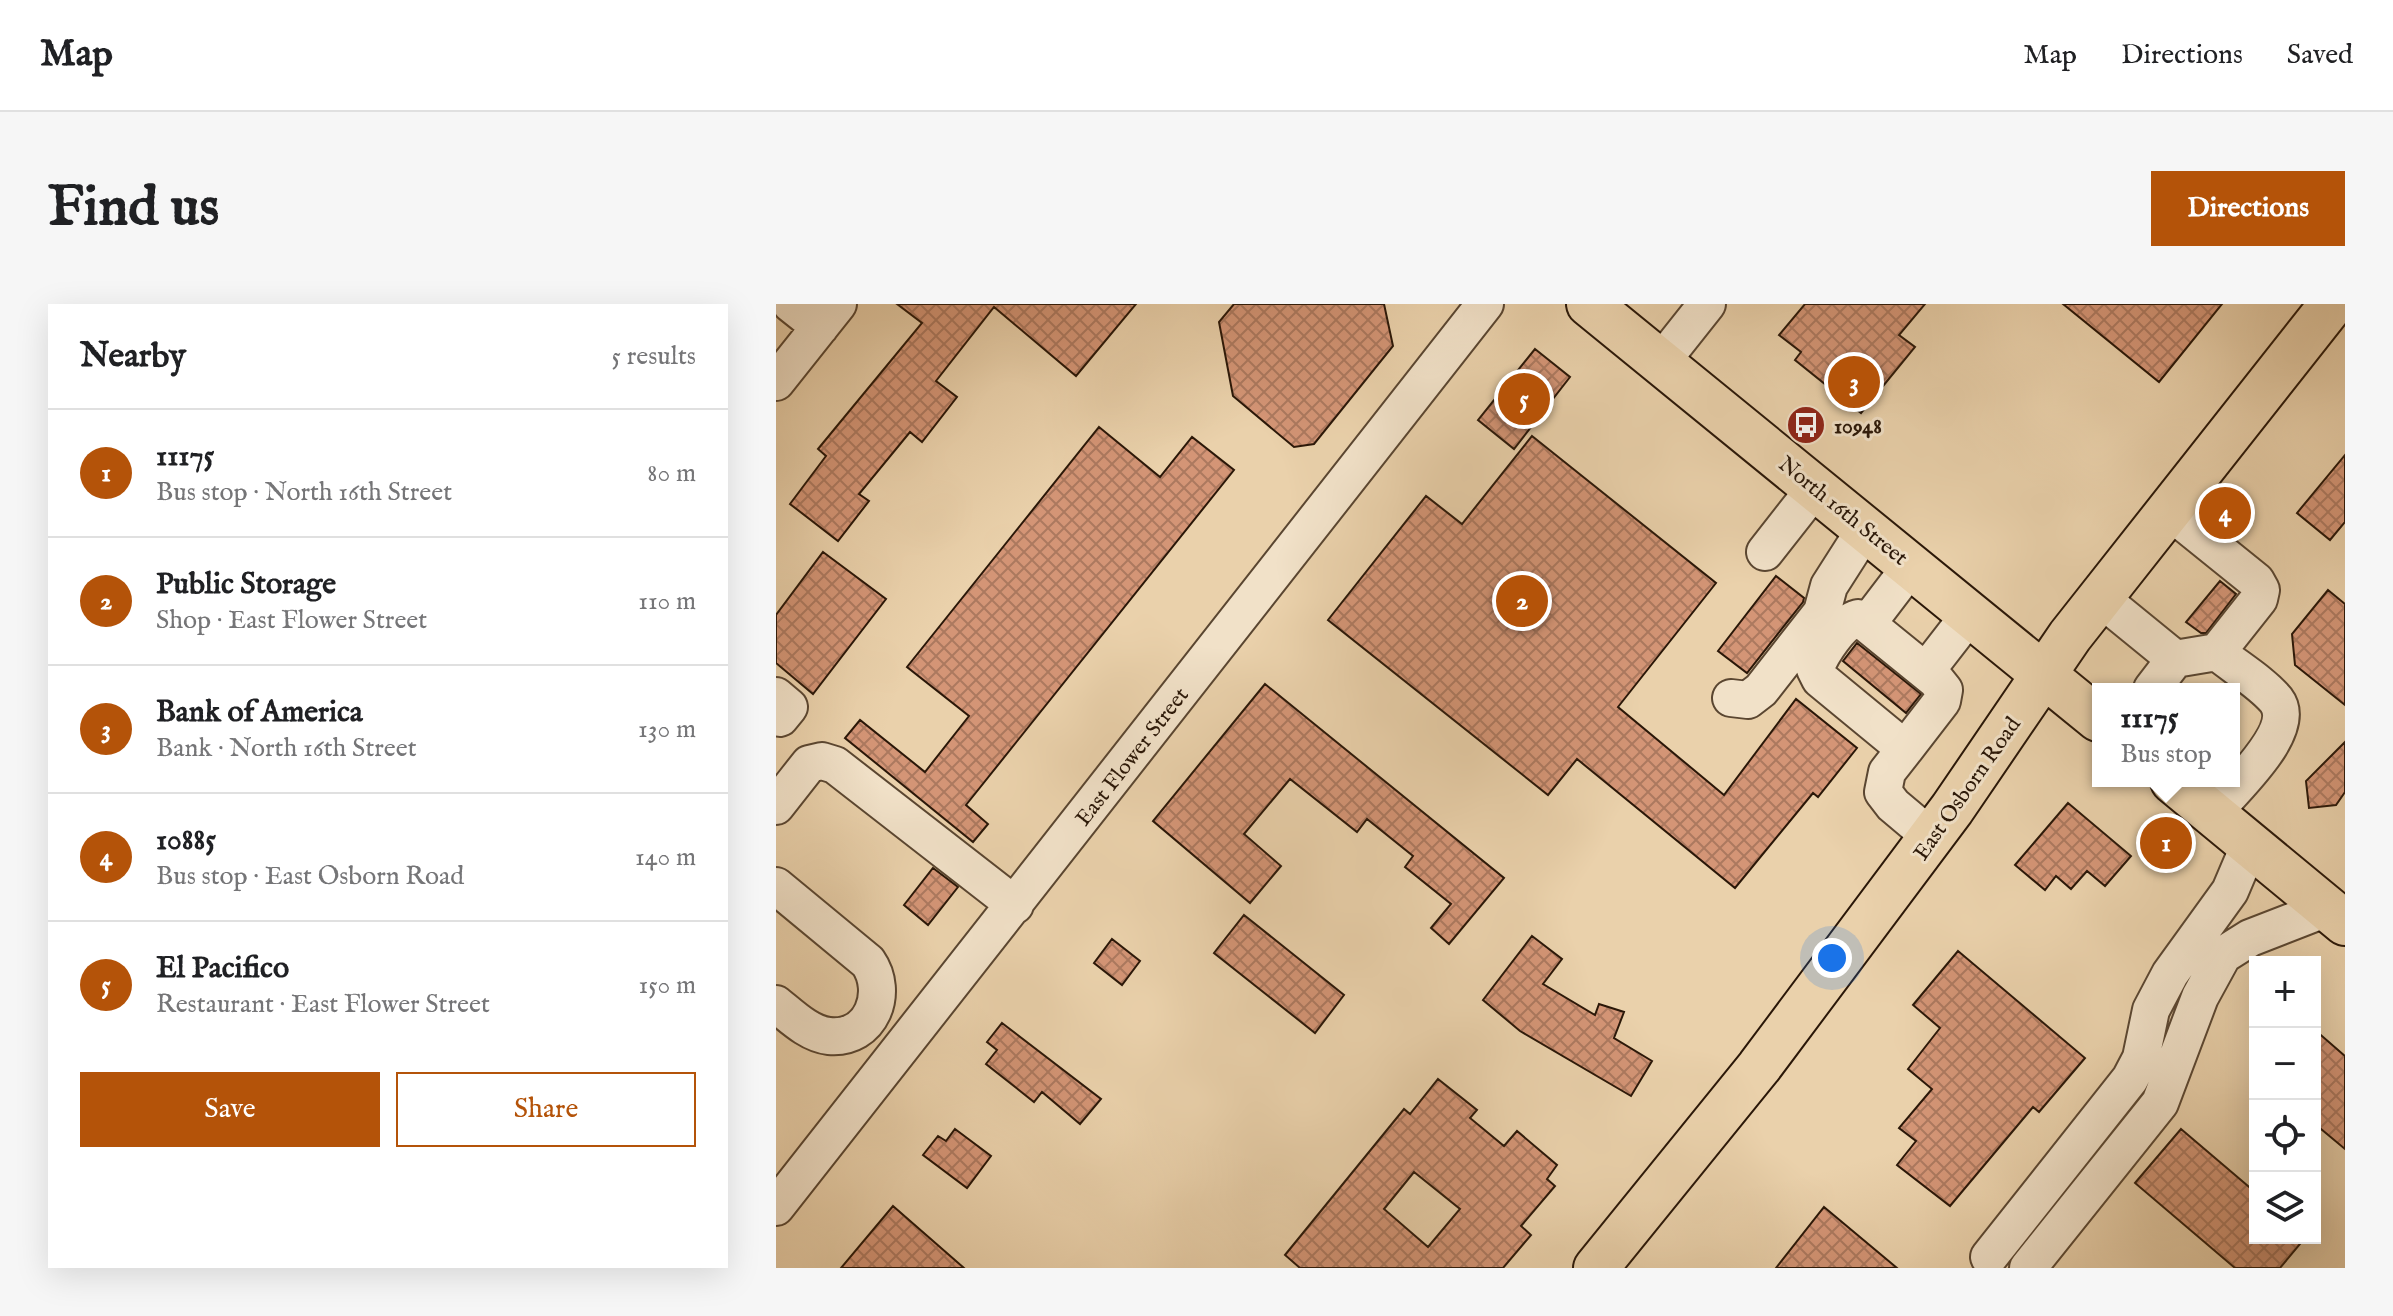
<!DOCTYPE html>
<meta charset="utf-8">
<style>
:root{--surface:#fff;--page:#f6f6f6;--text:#202124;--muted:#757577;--line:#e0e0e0;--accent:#b45309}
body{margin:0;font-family:"IM FELL English",serif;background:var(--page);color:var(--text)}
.controls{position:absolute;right:24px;bottom:24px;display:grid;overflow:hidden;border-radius:0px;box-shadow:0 8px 32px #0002}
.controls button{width:72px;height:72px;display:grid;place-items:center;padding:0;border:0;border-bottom:2px solid var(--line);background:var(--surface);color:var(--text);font:40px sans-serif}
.you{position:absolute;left:1056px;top:654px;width:28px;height:28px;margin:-20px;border:6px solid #fff;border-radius:50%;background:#1a73e8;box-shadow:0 0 0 12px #1a73e833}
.badge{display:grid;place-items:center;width:52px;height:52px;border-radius:50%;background:var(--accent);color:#fff;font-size:26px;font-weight:700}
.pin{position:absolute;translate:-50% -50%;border:4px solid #fff;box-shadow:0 2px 8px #0006}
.popup{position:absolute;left:1316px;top:379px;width:148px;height:104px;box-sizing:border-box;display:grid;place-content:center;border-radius:0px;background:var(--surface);filter:drop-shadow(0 2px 6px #0005);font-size:26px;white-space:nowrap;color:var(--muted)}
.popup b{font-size:30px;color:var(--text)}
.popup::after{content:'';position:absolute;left:50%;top:100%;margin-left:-16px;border:16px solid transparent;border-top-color:var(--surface)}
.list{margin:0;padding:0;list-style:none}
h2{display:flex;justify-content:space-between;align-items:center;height:104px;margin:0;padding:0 32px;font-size:34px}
h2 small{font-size:26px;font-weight:400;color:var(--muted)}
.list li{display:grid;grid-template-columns:52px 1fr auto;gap:24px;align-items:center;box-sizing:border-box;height:128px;padding:0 32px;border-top:2px solid var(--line)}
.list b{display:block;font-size:30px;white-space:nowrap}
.list p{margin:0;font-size:26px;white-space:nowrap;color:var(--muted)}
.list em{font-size:26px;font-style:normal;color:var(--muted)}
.actions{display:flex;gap:16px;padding:24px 32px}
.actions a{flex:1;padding:18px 0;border:2px solid var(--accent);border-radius:0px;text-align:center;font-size:28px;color:var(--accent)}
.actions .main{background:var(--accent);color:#fff}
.icon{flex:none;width:44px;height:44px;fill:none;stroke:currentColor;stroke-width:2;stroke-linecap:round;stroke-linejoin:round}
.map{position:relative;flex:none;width:1569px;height:964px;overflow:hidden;border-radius:0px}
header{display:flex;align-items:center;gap:48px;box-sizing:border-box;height:112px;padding:0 40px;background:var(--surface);border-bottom:2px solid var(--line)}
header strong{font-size:38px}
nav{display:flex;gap:44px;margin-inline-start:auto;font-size:28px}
.intro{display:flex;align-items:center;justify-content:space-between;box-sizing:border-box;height:192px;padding:0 48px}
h1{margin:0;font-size:56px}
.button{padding:20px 36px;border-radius:0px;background:var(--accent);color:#fff;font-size:28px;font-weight:700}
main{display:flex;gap:48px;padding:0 48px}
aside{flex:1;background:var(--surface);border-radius:0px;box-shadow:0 8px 32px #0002}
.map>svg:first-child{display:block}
.building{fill:url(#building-cross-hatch);stroke:#2a1708;stroke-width:2;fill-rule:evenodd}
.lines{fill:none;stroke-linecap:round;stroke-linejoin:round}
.minor-casing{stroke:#5a4631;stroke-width:40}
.major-casing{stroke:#2a1708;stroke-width:48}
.minor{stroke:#f1e1c8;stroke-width:36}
.major{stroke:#ead1ab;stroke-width:44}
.labels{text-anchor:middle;stroke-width:6;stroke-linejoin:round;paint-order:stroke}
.poi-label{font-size:22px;font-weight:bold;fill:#2a1708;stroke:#f1e1c8;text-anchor:start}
.street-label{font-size:22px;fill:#2a1708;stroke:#f1e1c8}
</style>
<header>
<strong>Map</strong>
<nav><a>Map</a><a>Directions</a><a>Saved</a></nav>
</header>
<div class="intro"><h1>Find us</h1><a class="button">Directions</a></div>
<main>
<aside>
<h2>Nearby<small>5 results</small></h2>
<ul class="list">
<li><span class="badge">1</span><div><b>11175</b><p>Bus stop · North 16th Street</p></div><em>80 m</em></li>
<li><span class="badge">2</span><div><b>Public Storage</b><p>Shop · East Flower Street</p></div><em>110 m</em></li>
<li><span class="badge">3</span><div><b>Bank of America</b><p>Bank · North 16th Street</p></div><em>130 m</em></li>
<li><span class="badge">4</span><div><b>10885</b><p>Bus stop · East Osborn Road</p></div><em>140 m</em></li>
<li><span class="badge">5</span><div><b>El Pacifico</b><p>Restaurant · East Flower Street</p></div><em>150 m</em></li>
</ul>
<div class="actions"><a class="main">Save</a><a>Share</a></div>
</aside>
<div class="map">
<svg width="1569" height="964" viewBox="0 0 1569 964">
<defs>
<pattern id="building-cross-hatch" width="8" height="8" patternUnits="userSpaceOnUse" patternTransform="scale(2)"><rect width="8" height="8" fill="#d49576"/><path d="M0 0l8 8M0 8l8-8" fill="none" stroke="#ac795f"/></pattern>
</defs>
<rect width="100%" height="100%" fill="#ead1ab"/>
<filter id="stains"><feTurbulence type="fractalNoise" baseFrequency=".0025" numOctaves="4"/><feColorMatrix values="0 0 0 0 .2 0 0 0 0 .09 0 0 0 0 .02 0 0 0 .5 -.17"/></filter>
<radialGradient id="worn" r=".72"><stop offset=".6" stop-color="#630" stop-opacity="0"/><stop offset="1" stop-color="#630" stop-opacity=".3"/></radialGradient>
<!-- building -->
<path class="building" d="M121,0H360L300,72L218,3L160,77L181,93L146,138L134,128L83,190L93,197L62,237L14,200L50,152L42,145L146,19Z
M458,0H608L617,42L538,140L518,143L457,92L443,18Z
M1029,0H1149L1123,31L1139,43L1085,109L1019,56L1025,48L1003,31Z
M1287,0H1446L1383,78Z
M759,45L794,73L738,145L702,116Z
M323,123L384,173L416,133L458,166L190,501L212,520L197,538L69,434L84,416L149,468L193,412L131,363Z
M756,132L940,279L842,403L948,491L1020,395L1081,444L1042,493L1037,489L959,584L801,455L772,491L552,316L650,192L686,220Z
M1569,151V218L1554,236L1521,209Z
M47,248L110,295L37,390L0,359V311Z
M1000,272L1028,294L1027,298L971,369L942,347Z
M1444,277L1460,290L1430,329H1425L1410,318Z
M1552,286L1569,300V401L1519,361L1516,330Z
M1081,339L1145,390L1130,409L1067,357Z
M489,380L728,574L673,640L655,624L675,600L629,563L637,552L591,515L581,528L514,475L468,530L505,562L474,599L377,517Z
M1569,438V488L1560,501L1533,504L1530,477Z
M1292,499L1355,552L1329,582L1311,567L1295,585L1280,572L1269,586L1239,561Z
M157,564L182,583L152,621L128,601Z
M468,611L568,691L539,729L438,649Z
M756,632L786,655L767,680L819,711L823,700L848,708L838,734L876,757L855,792L744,727L707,696Z
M336,635L364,657L346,681L318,659Z
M1182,647L1309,754L1263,808L1257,803L1174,902L1121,861L1140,837L1123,824L1156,785L1132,765L1164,724L1137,701Z
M226,719L325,795L304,820L266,788L258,798L210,760L221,746L211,738Z
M1539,726L1569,752V845L1539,820Z
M662,775L701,806L694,814L728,842L741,827L781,861L771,875L779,882L745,922L755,931L727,964H524L509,951L628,805L634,810ZM638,868L684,905L652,943L608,905Z
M179,825L215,852L191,884L147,851L162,832L170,837Z
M1405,825L1479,888V934H1529L1504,964H1459L1359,879Z
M117,902L188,964H65Z
M1048,903L1121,964H1000Z"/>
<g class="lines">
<!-- minor casing -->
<g class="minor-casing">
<path id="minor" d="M15,0L44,23
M885,58L931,0
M0,78L62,0
M989,248L1040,183
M1323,293L1399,355L1441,348L1483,295L1485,286L1480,277L1392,206
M1091,320L1136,261
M1150,367L1195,309
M1376,385L1399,355
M0,392L13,403L4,414
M955,394L972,396L985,386L1046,308L1053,282L1090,224
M1129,445L1166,397L1168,386L1160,376L1091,320L1082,314C1064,319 1046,348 1039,365L1044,375L1129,445L1111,468L1107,488L1117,501L1155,533
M0,502L33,460L46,457L59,461L239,601
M1436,510C1456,486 1523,426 1500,396C1485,378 1459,363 1441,348
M0,582L92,658C113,688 96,736 53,732C33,730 15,712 0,700
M0,903L709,0
M1213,953L1354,775L1365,754L1375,706L1394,670L1454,587L1474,540
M1252,964L1384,799L1424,693L1447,651L1474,634L1551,604"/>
</g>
<!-- major casing -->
<g class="major-casing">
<path id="major" d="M813,0L1322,415
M1397,477L1569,619
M820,964L983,763L1176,505L1294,332L1556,0"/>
</g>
<!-- minor -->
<use href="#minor" class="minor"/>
<!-- major -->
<use href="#major" class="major"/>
</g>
<!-- icons -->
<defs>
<g id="bus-disc" transform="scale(2)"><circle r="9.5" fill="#8f2418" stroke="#f1e1c8"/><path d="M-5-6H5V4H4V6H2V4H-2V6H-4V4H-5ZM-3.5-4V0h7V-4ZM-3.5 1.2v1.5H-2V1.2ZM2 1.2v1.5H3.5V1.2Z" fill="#fff"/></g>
</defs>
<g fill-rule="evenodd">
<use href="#bus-disc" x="1030" y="121"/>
</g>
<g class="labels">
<!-- poi labels -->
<g class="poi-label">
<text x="1058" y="129">10948</text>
</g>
<!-- street labels -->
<g class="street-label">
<text transform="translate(1068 206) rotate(39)" y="8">North 16th Street</text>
<text transform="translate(355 452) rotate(-52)" y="8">East Flower Street</text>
<text transform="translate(1190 484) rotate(-55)" y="8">East Osborn Road</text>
</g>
</g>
<rect width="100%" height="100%" filter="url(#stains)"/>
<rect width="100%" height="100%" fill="url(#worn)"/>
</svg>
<div class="controls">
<button>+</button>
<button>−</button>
<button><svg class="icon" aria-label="locate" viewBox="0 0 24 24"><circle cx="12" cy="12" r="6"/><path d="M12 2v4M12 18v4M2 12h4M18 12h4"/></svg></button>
<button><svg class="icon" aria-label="layers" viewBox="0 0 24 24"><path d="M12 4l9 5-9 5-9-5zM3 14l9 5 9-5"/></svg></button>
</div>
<div class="you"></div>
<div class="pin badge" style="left:1390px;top:539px">1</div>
<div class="popup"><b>11175</b>Bus stop</div>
<div class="pin badge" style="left:746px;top:297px">2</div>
<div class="pin badge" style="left:1078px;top:78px">3</div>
<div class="pin badge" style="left:1449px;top:209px">4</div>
<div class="pin badge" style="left:748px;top:95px">5</div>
</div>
</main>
